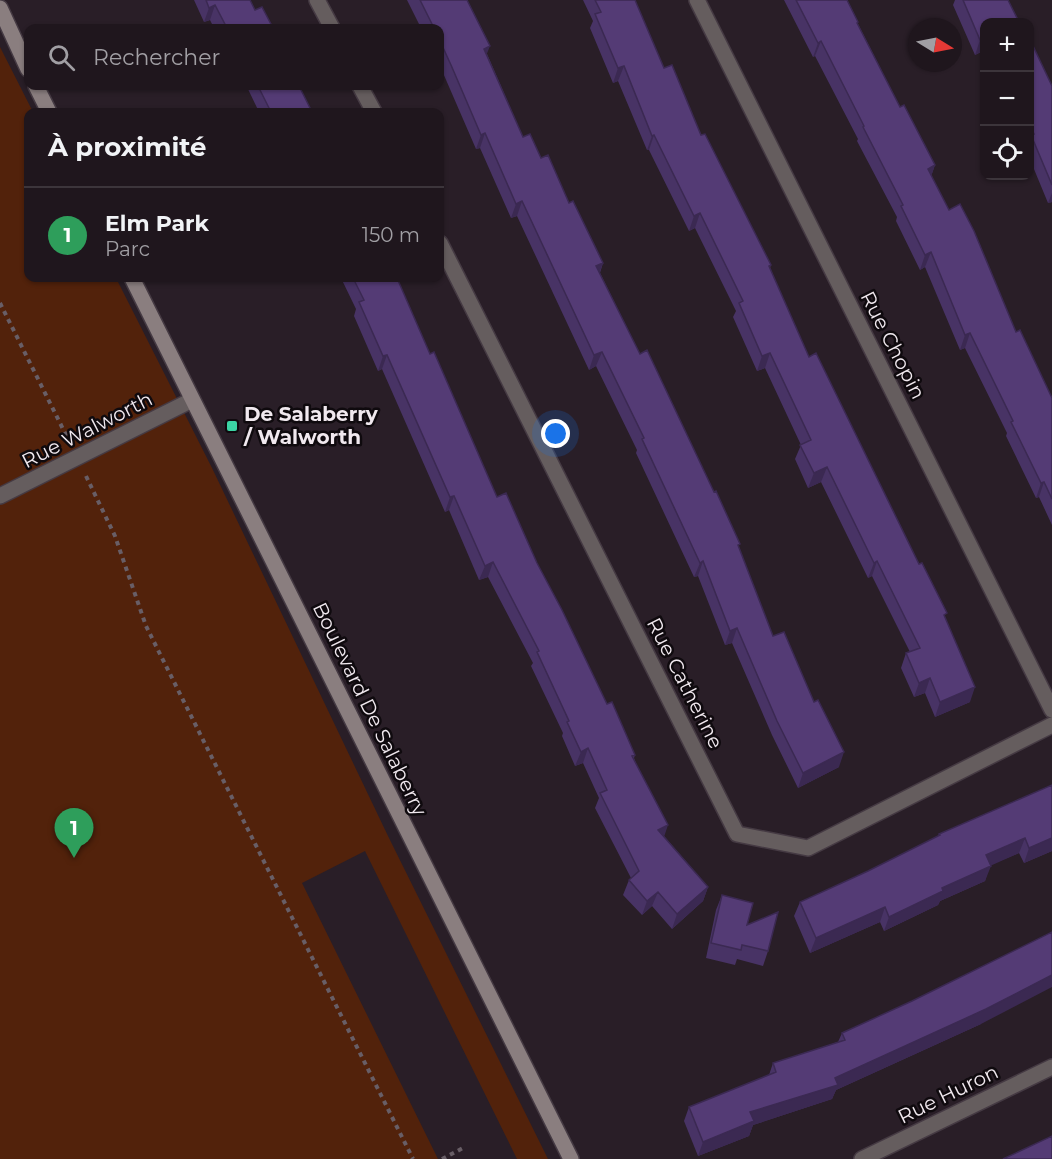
<!DOCTYPE html>
<html lang="fr">
<meta charset="utf-8">
<style>
:root{--surface:#1f161d;--page:#271f26;--text:#f1f3f6;--muted:#a19fa4;--line:#3c353b;--accent:#3bd4a4}
body{margin:0;font-family:Montserrat,sans-serif;background:var(--page);color:var(--text)}
.controls{position:absolute;right:18px;top:18px;display:grid;overflow:hidden;border-radius:12px;box-shadow:0 2px 4px #0004}
.controls button{width:54px;height:54px;display:grid;place-items:center;padding:0;border:0;border-bottom:2px solid var(--line);background:var(--surface);color:var(--text);font:30px sans-serif}
.compass{position:absolute;left:908px;top:18px;width:54px;height:54px;border-radius:50%;background:var(--surface);box-shadow:0 2px 4px #0004;rotate:100deg}
.you{position:absolute;left:556px;top:434px;width:21px;height:21px;margin:-15px;border:4px solid #fff;border-radius:50%;background:#1a73e8;box-shadow:0 0 0 9px #1a73e833}
.badge{display:grid;place-items:center;width:39px;height:39px;border-radius:50%;background:var(--accent);color:#fff;font-size:20px;font-weight:700}
.pin{position:absolute;translate:-50% -50px;filter:drop-shadow(0 2px 3px #0008)}
.pin::after{content:'';position:absolute;top:32px;width:21px;height:18px;background:inherit;clip-path:polygon(0 0,100% 0,50% 100%)}
.list{margin:0;padding:0;list-style:none}
h2{display:flex;justify-content:space-between;align-items:center;height:78px;margin:0;padding:0 24px;font-size:26px}
h2 small{font-size:20px;font-weight:400;color:var(--muted)}
.list li{display:grid;grid-template-columns:39px 1fr auto;gap:18px;align-items:center;box-sizing:border-box;height:96px;padding:0 24px;border-top:2px solid var(--line)}
.list b{display:block;font-size:22px;white-space:nowrap}
.list p{margin:0;font-size:20px;white-space:nowrap;color:var(--muted)}
.list em{font-size:20px;font-style:normal;color:var(--muted)}
.icon{flex:none;width:33px;height:33px;fill:none;stroke:currentColor;stroke-width:2;stroke-linecap:round;stroke-linejoin:round}
.map{position:relative;flex:none;width:1052px;height:1159px;overflow:hidden}
.search{position:absolute;background:var(--surface);box-shadow:0 2px 4px #0004;left:24px;top:24px;width:420px;height:66px;display:flex;align-items:center;gap:15px;box-sizing:border-box;padding:0 21px;border-radius:12px;color:var(--muted);font-size:22px}
.panel{position:absolute;background:var(--surface);box-shadow:0 2px 4px #0004;left:24px;top:108px;width:420px;height:174px;border-radius:12px}
.map>svg:first-child{display:block}
.green{fill:#52220b}
.lines{fill:none;stroke-linecap:round;stroke-linejoin:round}
.street-casing{stroke:#453a43;stroke-width:18}
.secondary-casing{stroke:#453a43;stroke-width:18}
.path{stroke:#685e66;stroke-width:4;stroke-dasharray:4.5 4.5;stroke-linecap:butt}
.street{stroke:#655d5e;stroke-width:15}
.secondary{stroke:#8a7e7f;stroke-width:15}
.wall{fill:#483365}
.shaded-wall{fill:#3b2952}
.building{fill:#543b75;stroke:#3b2952;stroke-width:1.5}
.poi-dot{fill:#3bd4a4;stroke:#0f0a0e;stroke-width:2}
.labels{text-anchor:middle;stroke-width:5;stroke-linejoin:round;paint-order:stroke}
.street-label{font-size:20px;fill:#f1e9ef;stroke:#0f0a0e}
.poi-label{font-size:20px;font-weight:bold;fill:#f1e9ef;stroke:#0f0a0e;text-anchor:start}
</style>
<div class="map">
<svg width="1052" height="1159" viewBox="0 0 1052 1159">
<rect width="100%" height="100%" fill="#291e27"/>
<!-- green -->
<path class="green" d="M0,47L33,112H28V278H116L212,468L388,836L548,1159H517L365,851L302,883L438,1159H0Z"/>
<g class="lines">
<!-- street casing -->
<g class="street-casing">
<path id="street" d="M317,0L332,28
M697,0L1052,710
M360,86L374,112
M440,243L737,834L808,848L1052,725
M0,496L192,400
M862,1159L1052,1067"/>
</g>
<!-- secondary casing -->
<g class="secondary-casing">
<path id="secondary" d="M0,8L28,69
M36,86L49,112
M132,278L571,1159"/>
</g>
<!-- path -->
<path class="path" d="M0,303L68,439
M86,476L115,536L146,626L413,1159
M442,1159L463,1148"/>
<!-- street -->
<use href="#street" class="street"/>
<!-- secondary -->
<use href="#secondary" class="secondary"/>
</g>
<!-- wall -->
<path class="wall" d="M194,0H250L255,10L273,28H214L210,20L204,22Z
M407,0H467L487,54L523,137L541,158L603,263L600,273L640,354L739,548L773,636L839,767L798,788L772,735L732,643L725,645L698,576L694,577L636,453L637,450L596,366L589,370L517,216L511,218L480,148L476,149L440,66V28H421Z
M583,0H635L664,68L771,265L770,268L809,357L945,617L970,702L935,717L925,693L914,697L901,668L906,653L910,652L872,576L868,578L821,482L808,488L795,459L801,445L765,368L757,371L733,317L736,311L695,228L689,231L649,150H647L618,81L613,83L590,28L593,21Z
M784,0H847L858,22V24L900,107L935,165L931,176L949,210L1052,398V525L1039,497L1036,498L1006,436L1007,433L965,348L960,350L925,267L920,270L896,221L897,217L857,141L858,139L815,56L813,57Z
M955,0H1008L984,22V54L983,51L975,55L953,5Z
M1029,45L1052,86V202L1048,203L1029,157Z
M243,86H299L312,112H259L247,87L244,89Z
M341,278H397L430,354L497,497L537,563L607,704L635,755L634,758L664,836L708,887L703,901L672,929L652,906L642,915L623,895L629,880L631,878L595,808L599,798L583,763L575,766L562,736L563,733L531,666L533,663L488,577L479,580L449,510L445,512L382,369L378,371L354,316L356,309Z
M1052,785V851L1024,863L1019,853L990,865L985,881L940,901L938,905L884,931L880,922L810,953L794,916L800,902L868,871L938,836L939,834Z
M722,895L768,951L763,966L737,959L735,965L706,958L716,910Z
M981,1024L836,1090L832,1099L753,1125L749,1136L698,1156L684,1121L689,1107L769,1075L773,1063L838,1042L842,1033Z"/>
<!-- shaded-wall -->
<path class="shaded-wall" d="M215,5L210,20L204,22L209,8Z
M984,38V48L983,51L975,55L980,40Z
M821,41L815,56L813,57L818,43Z
M490,46L484,61V49Z
M624,66L618,81L613,83L618,68Z
M485,133L480,148L476,149L481,135Z
M654,135L649,150H647L652,136Z
M935,165L930,180L928,169Z
M1052,193V202L1048,203Z
M522,201L517,216L511,218L516,204Z
M700,213L695,228L689,231L694,216Z
M931,252L925,267L920,270L925,255Z
M603,263L598,277L596,266Z
M970,333L965,348L960,350L965,335Z
M602,352L596,366L589,370L594,355Z
M770,353L765,368L757,371L762,356Z
M387,355L382,369L378,371L383,356Z
M827,467L821,482L808,488L814,473Z
M1044,482L1039,497L1036,498L1041,483Z
M454,496L449,510L445,512L450,497Z
M703,561L698,576L694,577L700,563Z
M877,561L872,576L868,578L874,563Z
M493,562L488,577L479,580L485,566Z
M737,628L732,643L725,645L730,631Z
M930,678L925,693L914,697L919,683Z
M975,687L970,702L935,717L940,702Z
M588,748L583,763L575,766L581,752Z
M844,752L839,767L798,788L803,773Z
M668,825L663,840L658,830Z
M1052,834V851L1024,863L1029,848Z
M1025,838L1019,853L981,870L986,855Z
M991,866L985,881L940,901L938,905L884,931L889,917L942,888Z
M708,887L703,901L672,929L677,914Z
M658,892L652,906L642,915L647,901Z
M885,907L880,922L810,953L816,938Z
M1052,975V987L981,1024L836,1090L832,1099L753,1125L749,1136L698,1156L703,1142L750,1112L835,1078Z"/>
<!-- building -->
<path class="building" d="M206,0H250L255,10L262,7L273,28H227L215,5L209,8Z
M420,0H467L490,46L484,49L523,137L530,134L541,158L548,155L569,203L573,201L603,263L596,266L640,354L647,350L714,492L716,491L740,544L738,545L773,636L784,632L814,702L818,700L844,752L803,773L777,721L737,628L730,631L703,561L700,563L642,439L644,438L602,352L594,355L522,201L516,204L485,133L481,135L451,65L440,41V28H434Z
M595,0H635L664,68L672,65L701,135L705,134L771,265L769,266L809,357L816,353L919,564L922,563L947,613L944,615L975,687L940,702L930,678L919,683L906,653L920,648L877,561L874,563L827,467L814,473L800,445L811,440L770,353L762,356L739,303L743,301L700,213L694,216L654,135L652,136L624,66L618,68L595,14L601,12Z
M796,0H847L858,22L857,23L900,107L904,105L935,165L928,169L949,210L960,204L974,231L1016,332L1020,330L1052,398V499L1044,482L1041,483L1011,422L1013,421L970,333L965,335L931,252L925,255L901,206L903,205L863,127L864,126L821,41L818,43Z
M963,0H1008L1019,22H984V38L980,40Z
M1029,45L1030,47L1033,46L1052,86V185L1031,135L1034,134L1029,123Z
M258,86H299L312,112H271Z
M353,278H397L430,354L434,352L497,497L506,493L537,563L562,610L607,704L612,702L635,755L632,756L668,825L658,830L708,887L677,914L658,892L647,901L629,880L639,871L600,793L607,790L588,748L581,752L567,722L569,721L537,652L539,651L493,562L485,566L454,496L450,497L387,355L383,356L359,302L364,300Z
M1052,785V838L1029,848L1025,838L986,855L991,866L942,888L943,891L889,917L885,907L816,938L800,902L868,871L940,835L939,834Z
M722,895L753,903L747,925L778,912L768,951L742,945L741,950L711,943Z
M1052,932V975L986,1009L835,1078L838,1085L750,1112L754,1121L703,1142L689,1107L776,1072L773,1063L845,1040L842,1033L912,1001Z
M1052,1136V1159H1003Z"/>
<!-- markers -->
<rect class="poi-dot" x="226" y="420" width="12" height="12" rx="3"/>
<g class="labels">
<!-- street labels -->
<g class="street-label">
<text transform="translate(893 345) rotate(63)" y="7">Rue Chopin</text>
<text transform="translate(87 430) rotate(-27)" y="7">Rue Walworth</text>
<text transform="translate(685 683) rotate(63)" y="7">Rue Catherine</text>
<text transform="translate(370 709) rotate(64)" y="7">Boulevard De Salaberry</text>
<text transform="translate(948 1094) rotate(-26)" y="7">Rue Huron</text>
</g>
<!-- poi labels -->
<g class="poi-label">
<text x="244" y="421">De Salaberry<tspan x="244" dy="23">/ Walworth</tspan></text>
</g>
</g>
</svg>
<div class="controls">
<button>+</button>
<button>−</button>
<button><svg class="icon" aria-label="locate" viewBox="0 0 24 24"><circle cx="12" cy="12" r="6"/><path d="M12 2v4M12 18v4M2 12h4M18 12h4"/></svg></button>
</div>
<svg class="compass" viewBox="-18 -18 36 36"><path d="M0-13l5 13h-10z" fill="#e53935"/><path d="M0 13l5-13h-10z" fill="#a19fa4"/></svg>
<div class="you"></div>
<div class="pin badge" style="left:74px;top:858px;background:#2e9e5b">1</div>
<div class="search"><svg class="icon" aria-label="search" viewBox="0 0 24 24"><circle cx="10" cy="10" r="6"/><path d="M15 15l6 6"/></svg>Rechercher</div>
<section class="panel">
<h2>À proximité<small></small></h2>
<ul class="list">
<li><span class="badge" style="background:#2e9e5b">1</span><div><b>Elm Park</b><p>Parc</p></div><em>150 m</em></li>
</ul>
</section>
</div>
